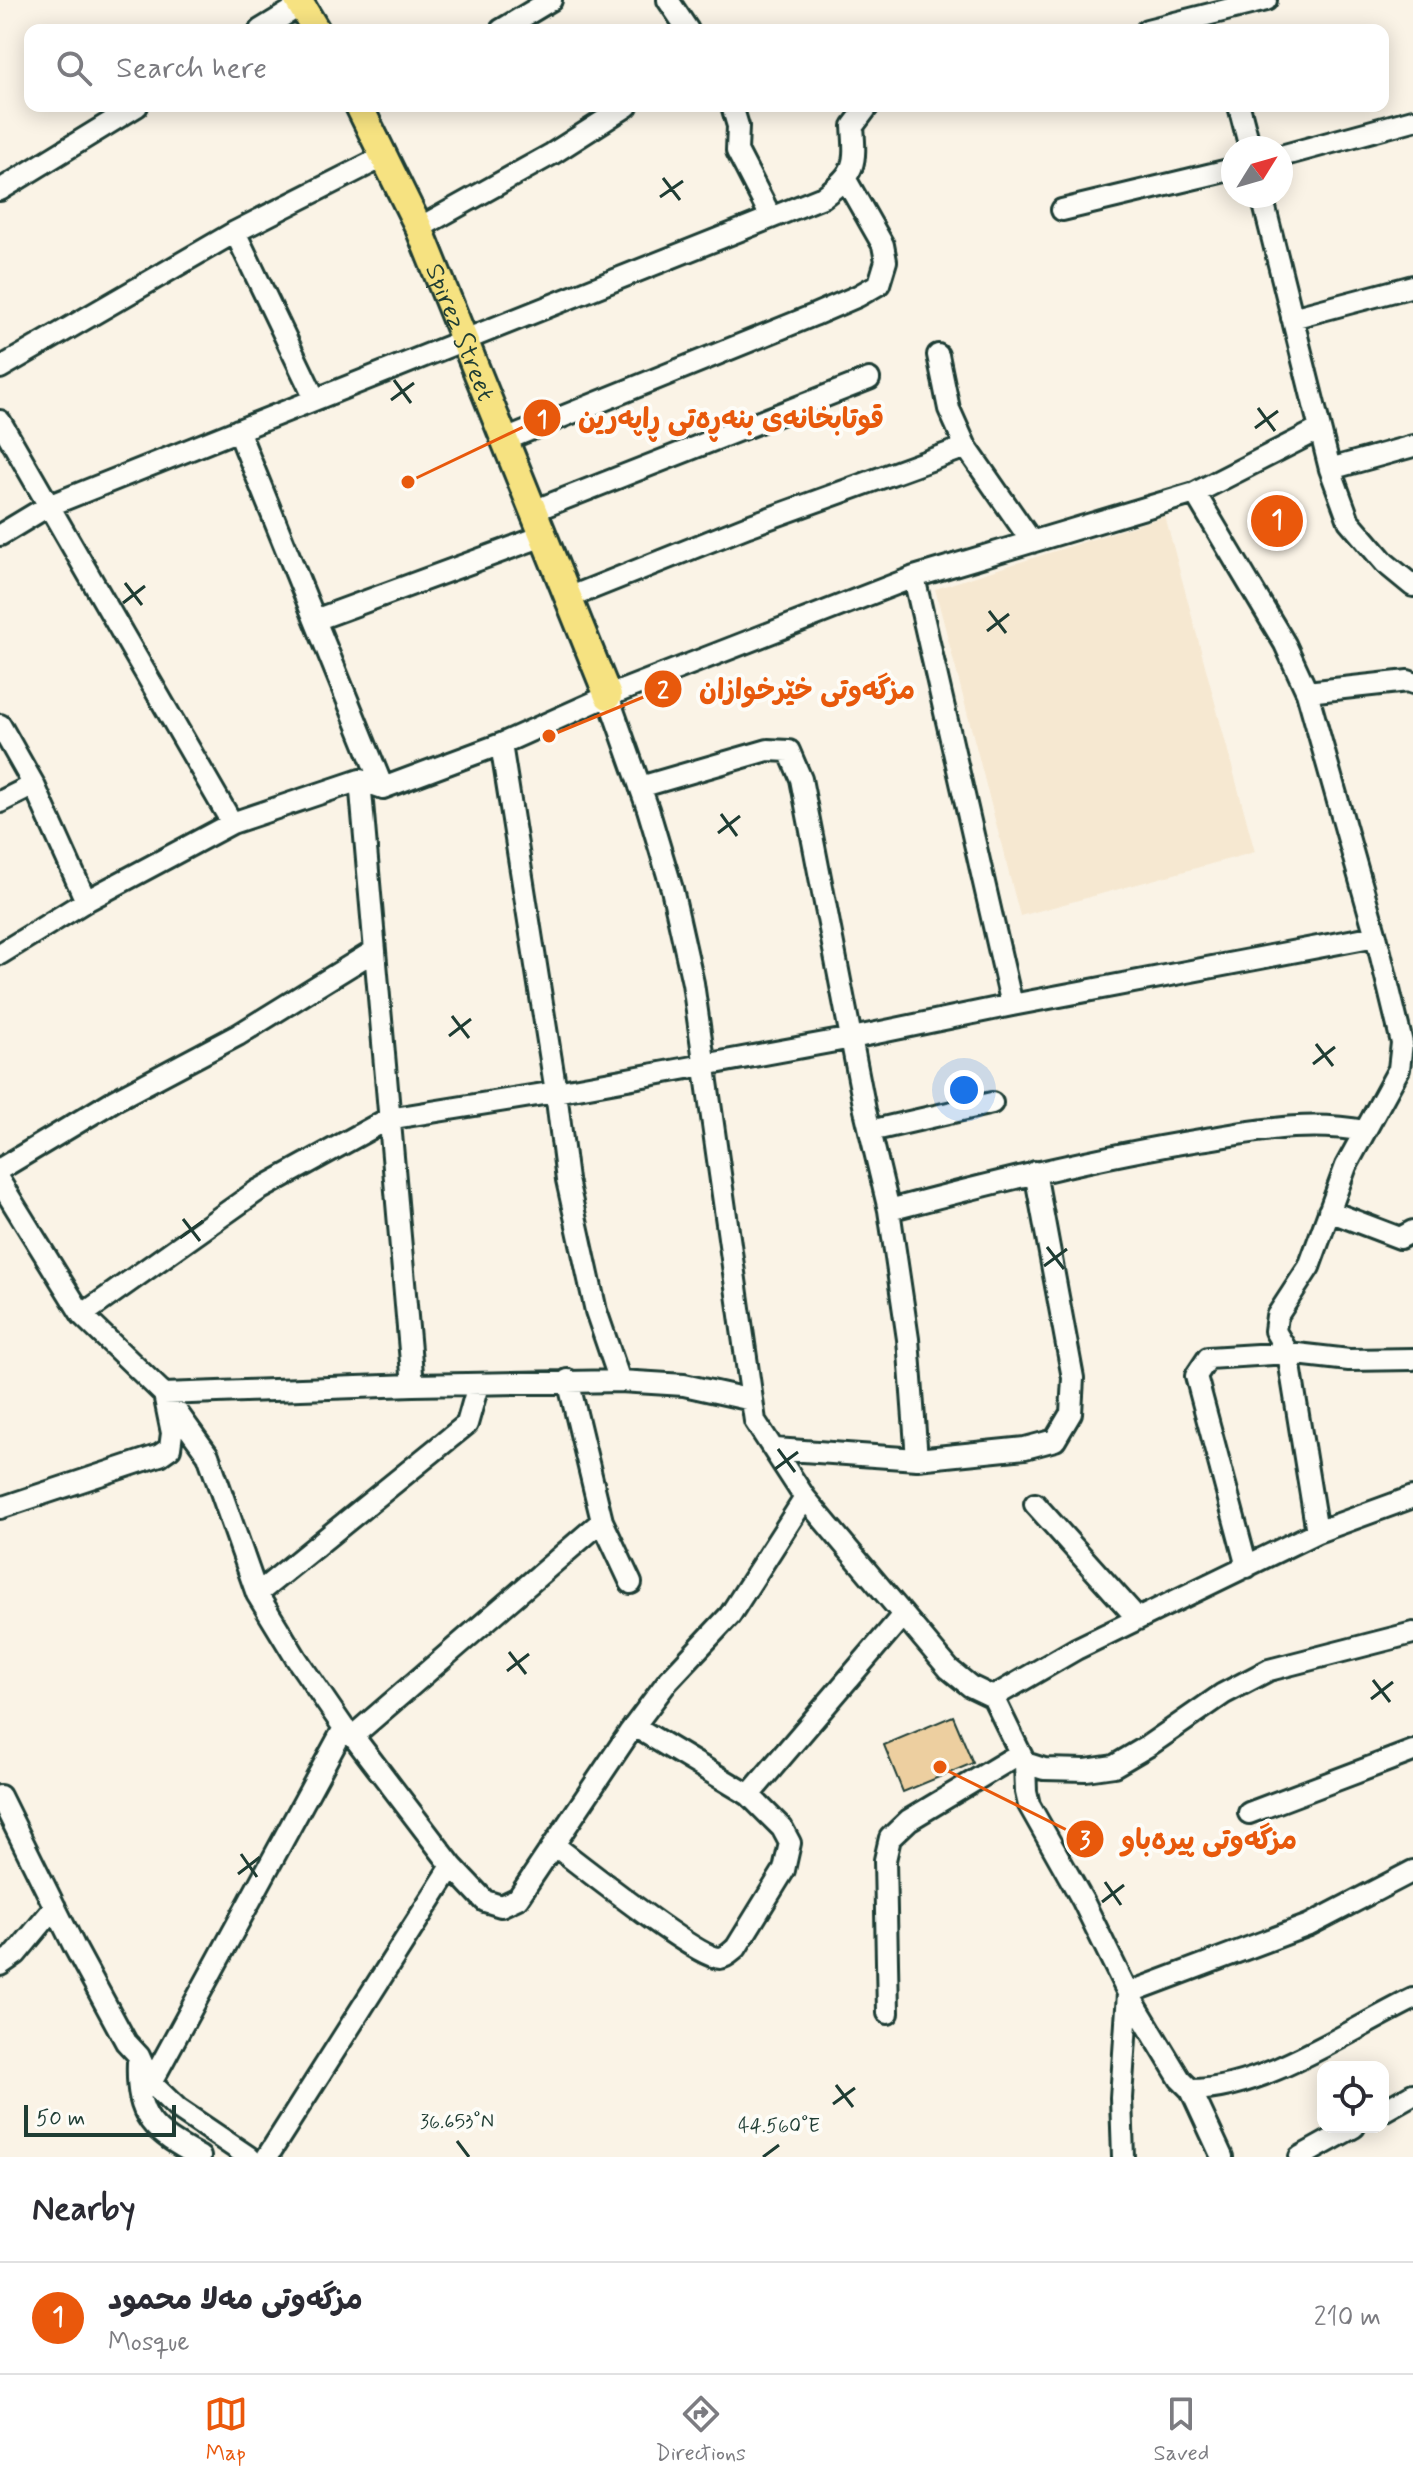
<!DOCTYPE html>
<meta charset="utf-8">
<style>
:root{--surface:#fff;--page:#f2f2f3;--text:#2b2b33;--muted:#7c7c81;--line:#e1e1e2;--accent:#ea580c}
body{margin:0;font-family:Mynerve,"Playpen Sans Arabic",sans-serif;background:var(--page);color:var(--text)}
.controls{position:absolute;right:24px;bottom:24px;display:grid;overflow:hidden;border-radius:16px;box-shadow:0 4px 20px #0003}
.controls button{width:72px;height:72px;display:grid;place-items:center;padding:0;border:0;border-bottom:2px solid var(--line);background:var(--surface);color:var(--text);font:40px sans-serif}
.compass{position:absolute;left:1221px;top:136px;width:72px;height:72px;border-radius:50%;background:var(--surface);box-shadow:0 4px 20px #0003;rotate:53deg}
.scale{position:absolute;left:24px;bottom:20px;width:152px;box-sizing:border-box;padding-left:8px;border:4px solid #1f3d34;border-top:0;font-size:22px;line-height:28px;white-space:nowrap;color:#1f3d34;-webkit-text-stroke:6px #fdfcf7;paint-order:stroke}
.you{position:absolute;left:964px;top:1090px;width:28px;height:28px;margin:-20px;border:6px solid #fff;border-radius:50%;background:#1a73e8;box-shadow:0 0 0 12px #1a73e833}
.badge{display:grid;place-items:center;width:52px;height:52px;border-radius:50%;background:var(--accent);color:#fff;font-size:26px;font-weight:700}
.pin{position:absolute;translate:-50% -50%;border:4px solid #fff;box-shadow:0 2px 8px #0006}
.list{margin:0;padding:0;list-style:none}
h2{display:flex;justify-content:space-between;align-items:center;height:104px;margin:0;padding:0 32px;font-size:34px}
h2 small{font-size:26px;font-weight:400;color:var(--muted)}
.list li{display:grid;grid-template-columns:52px 1fr auto;gap:24px;align-items:center;box-sizing:border-box;height:112px;padding:0 32px;border-top:2px solid var(--line)}
.list b{display:block;font-size:30px;white-space:nowrap}
.list p{margin:0;font-size:26px;white-space:nowrap;color:var(--muted)}
.list em{font-size:26px;font-style:normal;color:var(--muted)}
.icon{flex:none;width:44px;height:44px;fill:none;stroke:currentColor;stroke-width:2;stroke-linecap:round;stroke-linejoin:round}
.map{position:relative;flex:none;width:1413px;height:2157px;overflow:hidden}
.search{position:absolute;background:var(--surface);box-shadow:0 4px 20px #0003;left:24px;right:24px;top:24px;height:88px;display:flex;align-items:center;gap:20px;box-sizing:border-box;padding:0 28px;border-radius:16px;color:var(--muted);font-size:30px}
.sheet{height:216px;background:var(--surface)}
nav{display:flex;justify-content:space-around;align-items:center;box-sizing:border-box;height:112px;border-top:2px solid var(--line);background:var(--surface);font-size:22px;color:var(--muted)}
nav a{display:grid;justify-items:center;gap:4px}
nav .on{color:var(--accent)}
.map>svg:first-child{display:block}
.built{fill:#f6e8d1}
.building{fill:#edcfa0;stroke:#1f3d34;stroke-width:2}
.lines{fill:none;stroke-linecap:round;stroke-linejoin:round}
.minor-casing{stroke:#1f3d34;stroke-width:26}
.major-casing{stroke:#1f3d34;stroke-width:32}
.minor{stroke:#fdfcf7;stroke-width:20}
.major{stroke:#f6e281;stroke-width:26}
.ticks{fill:none;stroke:#1f3d34;stroke-width:3}
.labels{text-anchor:middle;stroke-width:8;stroke-linejoin:round;paint-order:stroke}
.street-label{font-size:26px;fill:#1f3d34;stroke:#fdfcf7}
.ticks-label{font-size:20px;text-anchor:middle;fill:#1f3d34;stroke:#fdfcf7;stroke-width:8;stroke-linejoin:round;paint-order:stroke}
.leader{fill:none;stroke:#e8590c;stroke-width:3}
.callout-dot{fill:#e8590c;stroke:#fdfcf7;stroke-width:3}
.mark-label{font-size:24px;text-anchor:middle;font-weight:bold;fill:#fff}
.callout-label{font-size:28px;text-anchor:middle;font-weight:bold;fill:#e8590c;stroke:#fdfcf7;stroke-width:8;stroke-linejoin:round;paint-order:stroke}
</style>
<div class="map">
<svg width="1413" height="2157" viewBox="0 0 1413 2157">
<rect width="100%" height="100%" fill="#faf3e6"/>
<filter id="ink" filterUnits="userSpaceOnUse"><feTurbulence type="fractalNoise" baseFrequency=".0125" numOctaves="2"/><feDisplacementMap in="SourceGraphic" scale="16" xChannelSelector="R" yChannelSelector="G"/><feConvolveMatrix kernelMatrix="1 2 1 2 8 2 1 2 1" color-interpolation-filters="sRGB"/></filter>
<g filter="url(#ink)">
<!-- built -->
<path class="built" d="M1165,516L1255,852L1020,916L935,589Z"/>
<!-- building -->
<path class="building" d="M953,1716L973,1763L903,1792L884,1745Z"/>
<g class="lines">
<!-- minor casing -->
<g class="minor-casing">
<path id="minor" d="M668,0L688,30
M260,30L301,5
M501,30L551,0
M1147,30L1266,0
M732,106L738,126L737,151L771,217
M1239,106L1250,148
M1281,156L1413,120
M0,190L137,106
M1262,196L1330,469L1349,521L1385,563L1413,586
M1062,210L1233,169
M419,228L552,154L627,106
M235,232L315,399
M1292,318L1413,286
M938,355L949,409L966,447L1032,542
M0,368L235,232L385,156
M0,421L232,823
M238,430L383,788
M505,440L814,315L858,296L879,284L886,261L883,245L846,180
M1330,469L1413,446
M1195,493L1285,644L1307,692L1376,936L1402,1043L1399,1069L1346,1166L1309,1267L1277,1316L1275,1331L1288,1353L1317,1532
M533,511L869,379
M0,535L48,506L823,197C856,172 856,166 853,126L868,106
M914,577L1012,1005
M568,598L748,526L966,447
M315,620L543,536
M1307,692L1408,681L1413,683
M608,696L648,809L672,889L693,983L752,1400
M0,725L34,785L86,901
M501,744L556,1092L567,1180L596,1311L620,1381
M360,780L413,1385L620,1381L684,1385L752,1400L755,1421L805,1498L949,1669L970,1686L993,1697L1076,1649L1317,1532L1413,1497
M640,787L768,750L789,751L801,779L865,1110L889,1210L908,1339L917,1459
M0,802L34,785
M0,954L86,901L232,823L360,780L383,788L501,744L608,696L914,577L1195,493L1320,429
M870,1131L992,1103
M0,1169L115,1100L238,1035L374,951
M0,1182L82,1315L164,1394L208,1455L257,1594L296,1658L344,1728L353,1736L452,1866L485,1901L501,1906L518,1898L629,1733L668,1681L730,1615L805,1498
M889,1210C992,1183 1095,1157 1200,1140C1258,1131 1306,1120 1365,1131
M1329,1211L1400,1238L1413,1231
M82,1315L257,1191L388,1119L556,1092L852,1038L1012,1005L1376,936
M568,1380L602,1521L631,1583
M775,1449L917,1459L1025,1448L1055,1440L1071,1413L1073,1378L1035,1172
M1035,1504L1138,1619
M0,1508L160,1455L170,1448L172,1433L164,1394L413,1385
M1247,1567L1196,1376L1208,1358L1288,1353L1349,1360L1413,1359
M257,1594L467,1424L478,1385
M993,1697L1025,1763L1044,1769L1086,1770L1114,1766L1148,1746L1223,1694L1269,1670L1413,1633
M634,1726L749,1795
M353,1736L602,1521
M1025,1763L1026,1792L1029,1805L1083,1901L1128,1993L1121,2098L1123,2157
M0,1796L74,1946L126,2042L139,2056L151,2083L178,2109L249,2157
M1249,1813L1413,1751
M554,1845C579,1864 698,1959 720,1958C727,1957 731,1952 736,1948L784,1870L790,1843L782,1828L749,1795L903,1615
M1413,1871L1309,1925L1128,1993L1180,2079L1191,2090C1263,2090 1349,2030 1413,1999
M0,1965L16,1954L55,1907
M888,2013L885,1860L890,1838L909,1820L1019,1754
M138,2062C136,2119 153,2131 200,2157
M151,2083L344,1728
M1191,2090L1222,2157
M1383,2111L1413,2094
M267,2157L452,1866
M1300,2157L1354,2127"/>
</g>
<!-- major casing -->
<g class="major-casing">
<g id="major">
<path d="M298,0L316,30"/>
<path id="s1" d="M359,106L419,228L608,696"/>
</g>
</g>
<!-- minor -->
<use href="#minor" class="minor"/>
<!-- major -->
<use href="#major" class="major"/>
</g>
</g>
<!-- ticks -->
<path class="ticks" d="M663,178L680,200M660,197L683,181M394,380L411,403M391,400L414,383M1258,408L1275,431M1255,428L1278,411M125,583L142,605M123,603L145,586M989,611L1006,633M987,631L1009,614M721,814L737,836M718,833L740,816M452,1016L469,1038M449,1036L471,1019M1316,1044L1333,1066M1313,1064L1335,1047M183,1219L200,1241M180,1238L203,1221M1047,1247L1064,1269M1044,1266L1067,1249M778,1449L795,1472M775,1469L798,1452M509,1652L526,1674M507,1671L529,1654M1373,1680L1390,1702M1371,1699L1393,1682M241,1854L257,1877M238,1874L260,1857M1105,1882L1121,1905M1102,1902L1124,1885M836,2085L853,2107M833,2104L855,2088M457,2141L469,2157M763,2157L779,2145"/>
<g class="labels">
<!-- street labels -->
<g class="street-label">
<text dy="9" stroke="none"><textPath href="#s1" startOffset="248">Spirez Street</textPath></text>
</g>
</g>
<g class="ticks-label">
<text x="457" y="2128">36.653°N</text>
<text x="779" y="2132">44.560°E</text>
</g>
<!-- callouts -->
<path class="leader" d="M408 482L542 418M549 736L663 689M940 1767L1085 1839"/>
<g class="callout-dot">
<circle cx="408" cy="482" r="8"/>
<circle cx="549" cy="736" r="8"/>
<circle cx="940" cy="1767" r="8"/>
<circle cx="542" cy="418" r="20"/>
<circle cx="663" cy="689" r="20"/>
<circle cx="1085" cy="1839" r="20"/>
</g>
<g class="mark-label">
<text x="542" y="427">1</text>
<text x="663" y="698">2</text>
<text x="1085" y="1848">3</text>
</g>
<g class="callout-label">
<text x="731" y="428">قوتابخانەی بنەڕەتی ڕاپەرین</text>
<text x="807" y="699">مزگەوتی خێرخوازان</text>
<text x="1209" y="1849">مزگەوتی پیرەباو</text>
</g>
</svg>
<div class="controls">
<button><svg class="icon" aria-label="locate" viewBox="0 0 24 24"><circle cx="12" cy="12" r="6"/><path d="M12 2v4M12 18v4M2 12h4M18 12h4"/></svg></button>
</div>
<svg class="compass" viewBox="-18 -18 36 36"><path d="M0-13l5 13h-10z" fill="#e53935"/><path d="M0 13l5-13h-10z" fill="#7c7c81"/></svg>
<div class="scale">50 m</div>
<div class="you"></div>
<div class="pin badge" style="left:1277px;top:521px">1</div>
<div class="search"><svg class="icon" aria-label="search" viewBox="0 0 24 24"><circle cx="10" cy="10" r="6"/><path d="M15 15l6 6"/></svg>Search here</div>
</div>
<section class="sheet">
<h2>Nearby<small></small></h2>
<ul class="list">
<li><span class="badge">1</span><div><b>مزگه‌وتی مه‌لا محمود</b><p>Mosque</p></div><em>210 m</em></li>
</ul>
</section>
<nav>
<a class="on"><svg class="icon" aria-label="map" viewBox="0 0 24 24"><path d="M3 6l6-2 6 2 6-2v14l-6 2-6-2-6 2zM9 4v14M15 6v14"/></svg>Map</a>
<a><svg class="icon" aria-label="directions" viewBox="0 0 24 24"><path d="M12 3l9 9-9 9-9-9zM9 14v-3h6M13 9l2 2-2 2"/></svg>Directions</a>
<a><svg class="icon" aria-label="saved" viewBox="0 0 24 24"><path d="M7 4h10v16l-5-4-5 4z"/></svg>Saved</a>
</nav>
